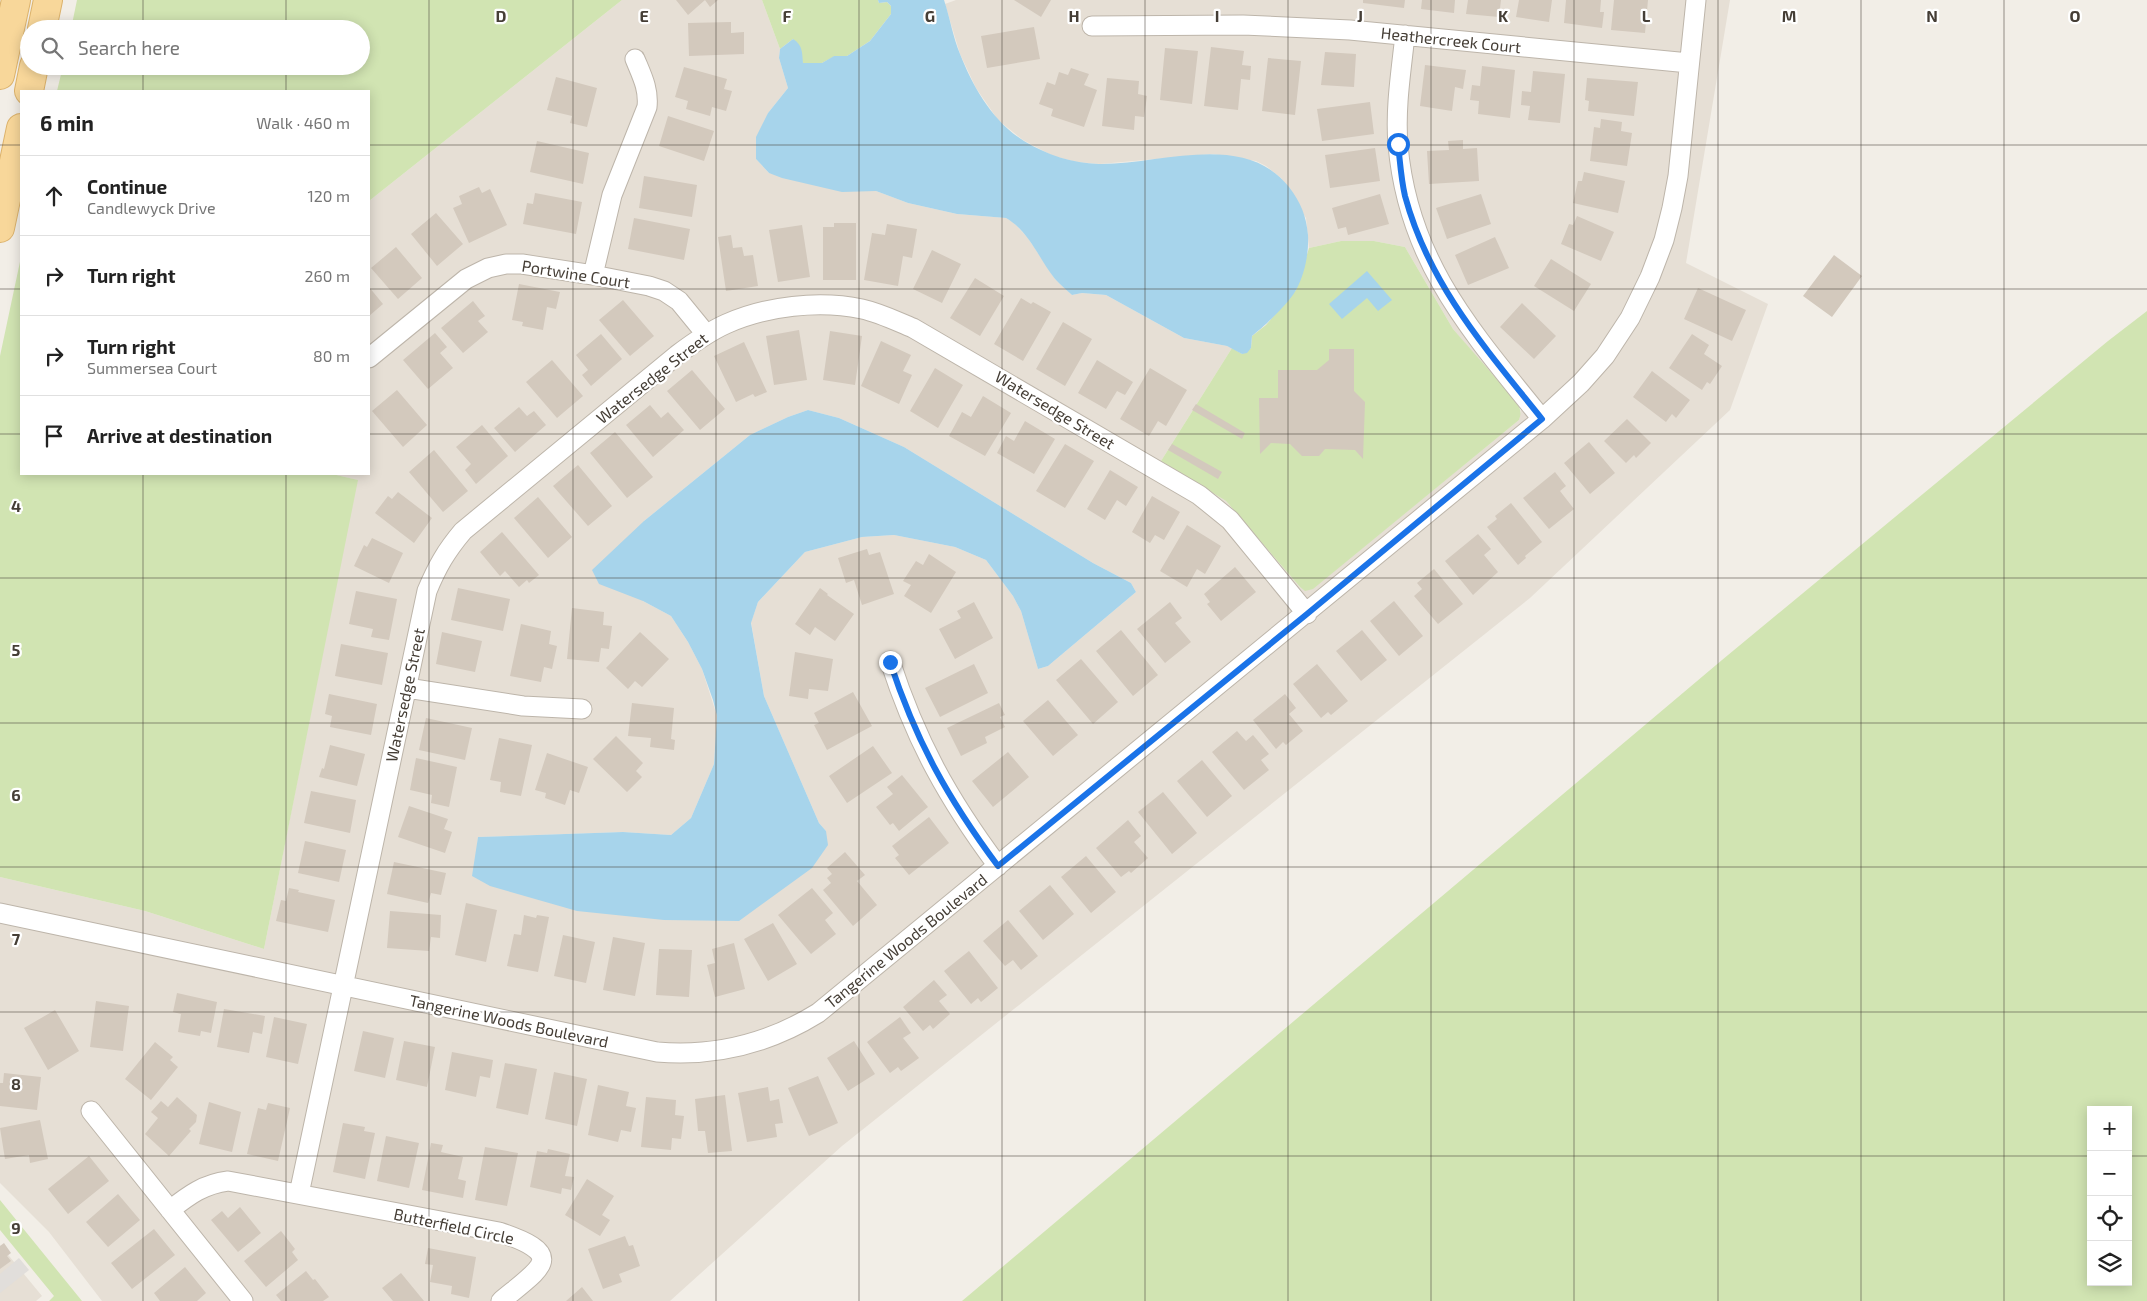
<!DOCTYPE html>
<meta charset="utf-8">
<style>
:root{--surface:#fff;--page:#f2f2f2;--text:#222;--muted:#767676;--line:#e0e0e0}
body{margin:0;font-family:"Exo 2",sans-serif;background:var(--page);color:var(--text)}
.controls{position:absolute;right:15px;bottom:15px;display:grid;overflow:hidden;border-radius:0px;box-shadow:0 2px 12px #0003}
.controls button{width:45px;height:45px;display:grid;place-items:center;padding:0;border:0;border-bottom:1px solid var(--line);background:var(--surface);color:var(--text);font:25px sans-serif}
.stop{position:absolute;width:15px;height:15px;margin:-11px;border:4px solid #1a73e8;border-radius:50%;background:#fff}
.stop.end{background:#1a73e8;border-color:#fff;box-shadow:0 1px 5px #0008}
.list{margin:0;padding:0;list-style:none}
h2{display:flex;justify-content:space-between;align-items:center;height:65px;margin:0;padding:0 20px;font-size:21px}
h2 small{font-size:16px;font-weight:400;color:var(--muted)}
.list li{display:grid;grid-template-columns:32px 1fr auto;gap:15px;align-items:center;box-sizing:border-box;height:80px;padding:0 20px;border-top:1px solid var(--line)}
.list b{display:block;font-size:19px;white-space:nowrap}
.list p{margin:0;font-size:16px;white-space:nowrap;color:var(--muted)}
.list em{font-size:16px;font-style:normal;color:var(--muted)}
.icon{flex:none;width:28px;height:28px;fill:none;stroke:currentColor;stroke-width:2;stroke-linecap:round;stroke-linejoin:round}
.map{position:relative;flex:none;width:2147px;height:1301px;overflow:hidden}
.search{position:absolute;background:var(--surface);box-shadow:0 2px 12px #0003;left:20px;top:20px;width:350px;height:55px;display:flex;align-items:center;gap:12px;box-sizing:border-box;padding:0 18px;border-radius:28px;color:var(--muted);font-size:19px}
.panel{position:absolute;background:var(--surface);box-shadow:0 2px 12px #0003;left:20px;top:90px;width:350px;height:385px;border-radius:0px}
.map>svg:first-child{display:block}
.residential{fill:#e6dfd5;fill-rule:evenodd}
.green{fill:#d1e4b2;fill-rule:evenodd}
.parking{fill:#e1dedb}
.water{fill:#a7d4eb}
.building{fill:#d3c9bd}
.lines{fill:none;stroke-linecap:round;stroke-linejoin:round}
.street-casing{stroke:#bdb5aa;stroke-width:21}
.primary-casing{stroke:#dcb26b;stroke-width:30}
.street{stroke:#fff;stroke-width:19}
.primary{stroke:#f8d79a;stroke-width:28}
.route{stroke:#1a73e8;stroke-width:6}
.grid{fill:none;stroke:#453e36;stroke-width:1;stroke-opacity:0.55}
.labels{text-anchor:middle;stroke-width:4.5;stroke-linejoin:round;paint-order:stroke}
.street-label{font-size:16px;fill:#453e36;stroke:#fff}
.grid-label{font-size:16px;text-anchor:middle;font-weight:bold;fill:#453e36;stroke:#fff;stroke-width:4.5;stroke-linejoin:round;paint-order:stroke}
</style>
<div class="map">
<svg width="2147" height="1301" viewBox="0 0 2147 1301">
<rect width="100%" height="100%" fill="#f2eee7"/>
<!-- residential -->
<path class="residential" d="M622,0H762L780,49L779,58L788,88L768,113L756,159L769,173L858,191H876L908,203L957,214L1006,218L1013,222L1028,238L1055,279L1072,295L1082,293L1106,295L1184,338L1227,346L1232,348L1161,461L1226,501L1300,587L1305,590L1313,588L1519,420L1521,409L1453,329L1405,247L1374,241H1341L1309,248L1306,218L1281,178L1266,166L1256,161L1213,154L1100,164L1077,162L1053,156L1023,140L998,120L976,88L960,54L945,4L956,0H1730L1686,263L1768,304L1730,410L1530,598L842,1146L670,1301H102L49,1232L0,1183V877L145,911L264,949L357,480L332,474H369V201ZM808,410L839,418L904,447L1093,563L1131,583L1136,592L1048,666L1038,669L1021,611L1013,596L986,560L955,547L894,535L862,537L805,552L758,602L751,622L764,696L819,823L826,831L477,847L478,837L623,832L671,835L691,818L714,764L717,716L702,669L688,642L671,616L643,601L644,521L750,435L788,417Z
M0,1245L42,1296L36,1301H0Z"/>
<!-- green -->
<path class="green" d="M77,0H622L369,201V91H57L63,66H361V29H71Z
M762,0H878L879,3L887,2L891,6V14L870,41L847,56H835L822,63H803L793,39L780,49Z
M1341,241H1374L1405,247L1453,329L1516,401C1520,408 1522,412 1519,420L1313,589L1305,591L1300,587L1226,501L1161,461L1232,348L1242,354L1251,348L1252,336L1266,325L1296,290L1309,248Z
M21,257V474H332L358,480L264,949L145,911L0,877V356Z
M2147,311V1301H962L1722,660L2108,341ZM2091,1110H2128V1282H2091Z
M0,1200L82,1301H49L54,1296L0,1230Z"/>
<!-- parking -->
<path class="parking" d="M19,1258L29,1270L0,1293V1274Z"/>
<!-- water -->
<path class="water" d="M878,0H944C950,18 953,37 960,54C973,87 993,122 1024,141C1047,155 1072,163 1099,164C1160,165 1244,130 1289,187C1301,203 1306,215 1308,235C1309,252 1305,274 1296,290C1289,303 1265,326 1252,336L1251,348L1247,353L1242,354L1227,346L1184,338L1106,295L1082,293L1072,295C1066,290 1060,284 1055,279C1039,259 1029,231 1006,218L957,214L908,203L876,191L842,192L782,178L769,173L756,159V137L768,113L788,88L779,58L780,49L793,39C803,45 802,53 803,63H822L834,56H847L870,41L891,14V6L887,2L879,3Z
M1367,271L1392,300L1378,311L1367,298L1342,319L1329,304Z
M808,410L839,418L904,447L1093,563L1131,583L1136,592L1048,666L1038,669L1021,611L1013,596L986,560L955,547L894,535L862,537L805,552L758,602L751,623L764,696L819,823L826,831L828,845L812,868L739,921L664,920L577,911L490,886L472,876L478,837L623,832L671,835L691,818L714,764L717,716L713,700L702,669L688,642L671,616L643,601L599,584L592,570L644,521L750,435L788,417Z"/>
<!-- building -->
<path class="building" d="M676,0H718L710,7L705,0L688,15Z
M1014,0H1051L1041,17Z
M1363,0H1405L1404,8L1363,3Z
M1422,0H1455L1454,13L1421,9Z
M1468,0H1501L1499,17L1466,14Z
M1519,0H1552L1549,22L1516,17Z
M1566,0H1601L1600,12H1604L1602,28L1564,23Z
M1614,0H1648L1645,33L1611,30Z
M731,22V33L744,32V54L689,56L688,23Z
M1034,27L1040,59L987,68L981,36Z
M1211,47L1244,51L1242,65L1251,66L1250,80L1241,79L1238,110L1204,106Z
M1165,48L1198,51L1192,104L1160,100Z
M1325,52L1356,54L1354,87L1321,85Z
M1268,58L1301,61L1295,115L1262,111Z
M1425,65L1466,70L1463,89L1455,87L1452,111L1420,106Z
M1482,66L1515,70L1510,118L1478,114L1479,101L1470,100L1472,85L1480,86Z
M684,67L727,79L724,89L732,91L726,111L712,107L710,116L686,109L688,101L675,97Z
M1071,68L1089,74L1084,85L1097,90L1084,127L1051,116L1053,109L1039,104L1047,82L1055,85L1059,72L1068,75Z
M1533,71L1565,74L1560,123L1528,120L1530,106L1521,105L1522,91L1531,92Z
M556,77L597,88L587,127L570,123L572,116L547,110Z
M1107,78L1139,81L1138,94L1147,96L1144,117L1135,116L1134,130L1102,126Z
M1587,78L1638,82L1634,116L1588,111L1589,101L1585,100Z
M1370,102L1374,134L1322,141L1317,109Z
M668,116L714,131L704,161L659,146Z
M1601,119L1622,122L1621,131L1632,133L1627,166L1590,161L1594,127L1600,128Z
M1463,140V149L1477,148L1479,181L1429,184L1427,151L1449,150L1448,141Z
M537,141L589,153L583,184L530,172Z
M1375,148L1380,181L1330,188L1325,155Z
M1584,172L1625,181L1618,213L1573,203L1578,181H1582Z
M644,176L697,185L692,217L639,208Z
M479,187L482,193L490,189L507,225L469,243L453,208L462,204L459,196Z
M535,193L582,202L576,234L523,224L527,203L533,204Z
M1380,194L1389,224L1348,235L1346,227L1338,229L1332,208Z
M1481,194L1491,224L1447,239L1436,208Z
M436,213L463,244L437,266L411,234Z
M1577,216L1614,232L1601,261L1561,244L1569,224L1573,225Z
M634,218L690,229L684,260L628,249Z
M834,223H856V280H823V227H834Z
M887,224L917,229L912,258L903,256L898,286L864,280L872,233L885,235Z
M802,225L810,277L778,282L769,230Z
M731,235L733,248L742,247L744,256L753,255L758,286L726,291L718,237Z
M1495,237L1509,268L1468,285L1455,255Z
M396,247L422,278L398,299L371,268Z
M932,250L961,264L942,303L913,289Z
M1834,255L1862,276L1832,317L1803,296Z
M1551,259L1591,284L1574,311L1534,286Z
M975,278L1004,296L980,336L950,318Z
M519,284L560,292L556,309L547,307L543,330L522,326L523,322L512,320Z
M369,287L383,304L369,316Z
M1698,288L1746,310L1732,341L1684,319Z
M1021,298L1031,304L1033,302L1051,312L1023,361L994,344Z
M623,300L654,336L630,356L599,320Z
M473,301L485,316L478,321L488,332L463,353L441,328Z
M1522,303L1556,336L1534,359L1500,327Z
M1063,322L1092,339L1065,386L1036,369Z
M799,330L807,380L774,385L766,336Z
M830,331L862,336L855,385L823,380Z
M435,333L447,347L440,353L453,368L428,389L403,360Z
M601,334L622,359L591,386L582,375L588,370L576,355Z
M1692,334L1709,345L1704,354L1722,366L1710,384L1707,382L1702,390L1669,368Z
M881,341L911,355L903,371L912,375L899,404L861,386Z
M744,342L767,392L755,397L753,394L736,402L714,356Z
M1329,349H1354V391L1365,402L1363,459L1355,450L1325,449L1319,456H1302L1290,444L1271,443L1260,454L1259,398H1278V370H1317L1329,360Z
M552,360L583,396L557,418L526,382Z
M1097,360L1133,382L1125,395L1117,391L1106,409L1078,393Z
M935,368L963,385L938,428L910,411Z
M1150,368L1187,390L1166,426L1158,421L1149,436L1120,419Z
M692,370L725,409L700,430L667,391Z
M1652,371L1690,400L1676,418L1672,414L1666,422L1633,397Z
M397,390L427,425L403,447L372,411Z
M983,396L1011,413L985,456L949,436L962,412L971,417Z
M1196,404L1245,433L1242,439L1192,410Z
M650,405L661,418L668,412L684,430L653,457L626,425Z
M519,407L527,416L534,411L546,425L515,452L494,428Z
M1627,419L1651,443L1636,458L1634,455L1626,463L1604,441Z
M1025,421L1055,439L1034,474L997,453L1006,436L1014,441Z
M482,425L508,456L476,484L465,470L471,464L456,447Z
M615,432L653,477L627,498L590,453Z
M1589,442L1615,473L1590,494L1564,463Z
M1065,444L1094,461L1065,508L1036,491Z
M1172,444L1222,472L1218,479L1168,450Z
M434,450L468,491L443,512L409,472Z
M578,465L612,506L588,526L553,486Z
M1110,470L1138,487L1126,506L1117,500L1105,520L1087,509Z
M1555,472L1566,486L1560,491L1574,509L1549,529L1523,498Z
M398,492L432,518L414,543L375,513L388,496L392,499Z
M1152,496L1180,512L1164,540L1155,535L1150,543L1132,532Z
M538,497L572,537L548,558L514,518Z
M1511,503L1542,542L1525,556L1526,558L1518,565L1487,527L1497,519L1495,516Z
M1187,525L1221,546L1205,574L1197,569L1187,587L1160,571Z
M502,532L539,575L529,583L527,580L519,587L505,571L500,576L480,552Z
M1478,534L1491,549L1484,555L1498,572L1473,595L1445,561Z
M372,538L403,553L389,583L354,566L364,545L367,547Z
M867,549L869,555L880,552L894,594L862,605L854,580L846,583L838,558Z
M929,554L956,572L931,613L904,596L911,585L903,581L916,561L923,565Z
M1235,567L1256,592L1221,621L1207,604L1210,602L1204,594Z
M1434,569L1463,604L1438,624L1414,596L1422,589L1417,583Z
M458,588L510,599L503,631L451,620Z
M820,588L828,594L827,595L854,614L835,641L815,627L810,635L795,624Z
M356,591L397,599L389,640L371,637L373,629L349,624Z
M1394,601L1423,636L1399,656L1370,621Z
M974,602L993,638L955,659L939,629L961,618L957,611Z
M1170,602L1182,618L1175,623L1191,642L1165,663L1137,629Z
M572,608L604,612L603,625L612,626L609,649L601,648L599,662L567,659Z
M521,624L551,631L549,644L557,646L552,669L544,667L541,682L510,676Z
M1121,630L1158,675L1133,696L1096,651Z
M1362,630L1387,660L1361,681L1336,651Z
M442,632L482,641L475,672L436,664Z
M640,632L669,659L642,687L635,681L628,689L606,668Z
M341,644L388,653L382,685L335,676Z
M795,652L833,659L828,691L809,689L808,699L789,696Z
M1081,659L1118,702L1093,724L1056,680Z
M974,664L988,693L940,717L925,688Z
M1317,664L1348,701L1331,715L1328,712L1321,718L1293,684Z
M853,692L872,726L827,750L814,725L819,723L814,713Z
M329,694L377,704L371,735L330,727L332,716L325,714Z
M1285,694L1296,708L1289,714L1303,731L1286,745L1283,742L1276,749L1253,720Z
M1048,700L1078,735L1053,756L1023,721Z
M632,703L674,708L671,739L675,740L674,750L650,747L651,738L628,736Z
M999,703L1005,715L1000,717L1005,727L985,737L987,743L961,756L947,728Z
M426,718L472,728L465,760L419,750Z
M1237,731L1246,741L1253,735L1269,754L1261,760L1269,770L1244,790L1212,752Z
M616,736L643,763L636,771L642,777L627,792L593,759Z
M499,738L532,745L521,796L500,792L501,782L490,780Z
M330,745L365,754L357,786L319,777L322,768L324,769Z
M873,746L892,773L847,803L829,776Z
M1008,752L1029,777L993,807L972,781Z
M547,753L588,767L579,793L570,790L565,805L545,798L546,793L535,790Z
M416,758L457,767L449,807L431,803L432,795L410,790Z
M1202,760L1232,796L1207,817L1177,781Z
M902,775L928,807L899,831L893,823L890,825L876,807L893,794L887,787Z
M311,791L356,800L350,833L304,823Z
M1163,792L1197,833L1172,854L1138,812Z
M409,806L448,819L444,829L452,832L445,853L398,837Z
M929,817L949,843L909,875L895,858L899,855L892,846Z
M1128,820L1141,836L1134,842L1148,858L1131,873L1129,871L1121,877L1096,848Z
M305,841L346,850L339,882L298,873Z
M845,852L865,875L857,881L877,905L853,926L823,890L831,883L827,878L832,874L827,868Z
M1086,856L1116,892L1091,913L1061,877Z
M394,862L446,873L441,895L431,893L428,903L387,894Z
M1050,885L1074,914L1043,940L1019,911Z
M289,888L299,890L298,892L335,900L328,932L276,921L281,900L286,901Z
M812,888L833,913L825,920L836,934L811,954L778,915Z
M466,903L497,910L486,962L455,955Z
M390,911L441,915L440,938L431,937L429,951L387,948Z
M524,915L536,918L537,915L549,917L538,972L507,966L514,934L521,935Z
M1008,920L1038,956L1021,970L1013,960L1005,966L983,941Z
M773,923L797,964L768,981L744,939Z
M563,935L595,942L586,983L554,976Z
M613,937L645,943L635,996L603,990Z
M734,943L745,989L715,997L707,965L715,963L712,949Z
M659,949L692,950L689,997L656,995Z
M969,951L998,988L981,1002L978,998L971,1004L944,971Z
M934,980L947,995L939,1001L950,1014L933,1029L930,1025L923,1031L903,1007Z
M177,993L217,1002L211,1033L201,1031L200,1036L178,1032L181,1014L173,1012Z
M96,1001L129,1006L123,1051L90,1047Z
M224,1009L265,1016L262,1034L253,1032L249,1053L217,1047Z
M55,1010L79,1051L48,1070L24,1028Z
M274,1017L307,1024L298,1064L266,1057Z
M900,1017L911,1033L903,1038L919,1058L901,1071L898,1067L890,1073L867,1042Z
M363,1031L394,1038L385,1078L354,1071Z
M404,1041L435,1047L427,1087L396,1080Z
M854,1041L875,1074L848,1091L827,1058Z
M155,1042L173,1057L170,1060L178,1067L151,1100L125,1079Z
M452,1052L493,1060L490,1078L480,1076L476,1097L445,1090Z
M505,1063L537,1069L528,1115L496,1108Z
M554,1072L587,1079L577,1126L545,1119Z
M4,1073L41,1077L37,1110L0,1106V1083H3Z
M818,1076L838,1123L809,1136L788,1088Z
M598,1085L629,1092L626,1106L636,1108L631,1132L621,1130L618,1142L588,1135Z
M768,1087L770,1101L779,1099L783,1123L775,1124L777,1137L747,1142L738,1093Z
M725,1095L732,1151L708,1153L705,1131H698L695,1099Z
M177,1097L197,1115L196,1122L189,1129L191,1131L169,1156L145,1134L158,1118L151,1112L161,1101L168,1107Z
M646,1097L676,1100L675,1115L684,1116L681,1139L672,1138L671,1150L641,1147Z
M209,1102L241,1112L232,1152L199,1144Z
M268,1103L290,1108L278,1161L247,1154L258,1108L266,1110Z
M40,1120L48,1159L30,1163L29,1155L5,1159L0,1128Z
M343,1123L365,1127L364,1131L375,1133L365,1179L333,1172Z
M386,1136L419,1143L409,1188L377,1181Z
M431,1143L443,1145L441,1152L463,1157L458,1179L466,1181L463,1198L422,1190Z
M485,1147L518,1153L507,1206L475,1200Z
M548,1149L570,1154L565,1176L574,1177L571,1190L562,1188L561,1194L530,1187L537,1151L547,1153Z
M89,1156L109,1181L68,1214L48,1189Z
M587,1179L614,1196L602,1215L610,1220L600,1236L565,1215Z
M118,1194L140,1220L108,1247L86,1222Z
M240,1207L261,1233L238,1252L211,1220L222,1211L228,1218Z
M154,1229L175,1255L132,1289L111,1263Z
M281,1231L295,1249L292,1252L298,1260L266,1287L244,1261Z
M625,1236L629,1246L633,1245L640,1266L619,1274L622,1282L603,1289L588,1249Z
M4,1243L11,1253L7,1256L11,1261L0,1269V1246Z
M428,1248L476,1257L469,1298L451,1294L452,1286L430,1282L433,1265L425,1264Z
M185,1267L206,1293L197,1301H160L154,1293Z
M306,1271L313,1280L315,1279L329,1297L323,1301H281L276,1295Z
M401,1273L424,1301H393L382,1288Z
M582,1287L593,1301H566Z"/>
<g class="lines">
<!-- street casing -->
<g class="street-casing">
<path id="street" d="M1092,26L1243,25L1350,30L1689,63
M1405,35C1401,72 1395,109 1398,145C1408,262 1472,332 1542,419
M593,275L612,195L647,107C649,89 642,76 635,59
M369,358L466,279L488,268L506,264H522L593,275L649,286L664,291L679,301L706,334
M890,661C916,741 948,799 998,866
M407,688L523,706L582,709
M0,913L657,1052C716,1057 768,1044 818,1013L1542,419L1581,383L1605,356L1630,318L1650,277L1664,240L1672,208L1678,176L1696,0
M91,1111L243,1301
M299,1194L427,591C437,567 446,551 463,531L677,355C693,343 708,332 726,324C766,306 819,300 862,309C880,313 896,321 913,328L1199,495L1230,520L1307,614
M170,1210C189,1195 204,1184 228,1181L499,1232C568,1255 542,1267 501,1301"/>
</g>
<!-- primary casing -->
<g class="primary-casing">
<path id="primary" d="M42,29L48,0
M0,75L16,0
M29,91L34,66
M0,228L21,128"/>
</g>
<!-- street -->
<use href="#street" class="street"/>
<!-- primary -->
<use href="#primary" class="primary"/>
</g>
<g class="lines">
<!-- route -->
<path class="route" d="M890,662C916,741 948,799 998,866L1307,614L1542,419C1486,349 1429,285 1405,196C1401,179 1400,161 1398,144"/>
</g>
<!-- grid -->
<path class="grid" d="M143,0V29M286,0V29M429,0V1301M573,0V1301M716,0V1301M859,0V1301M1002,0V1301M1145,0V1301M1288,0V1301M1431,0V1301M1574,0V1301M1718,0V1301M1861,0V1301M2004,0V1301M143,66V91M286,66V91M0,145H21M369,145H2147M0,289H21M369,289H2147M0,434H21M369,434H2147M143,474V1301M286,474V1301M0,578H2147M0,723H2147M0,867H2147M0,1012H2147M0,1156H2091M2128,1156H2147"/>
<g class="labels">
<!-- street labels -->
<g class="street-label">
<text transform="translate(1451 40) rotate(6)" y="6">Heathercreek Court</text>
<text transform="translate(576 274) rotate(9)" y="6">Portwine Court</text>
<text transform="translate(652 378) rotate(-38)" y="6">Watersedge Street</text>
<text transform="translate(1055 410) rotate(31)" y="6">Watersedge Street</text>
<text transform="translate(405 695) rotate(-78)" y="6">Watersedge Street</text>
<text transform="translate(906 941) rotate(-39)" y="6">Tangerine Woods Boulevard</text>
<text transform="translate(509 1021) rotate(12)" y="6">Tangerine Woods Boulevard</text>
<text transform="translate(454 1226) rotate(12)" y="6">Butterfield Circle</text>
</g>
</g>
<g class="grid-label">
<text x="501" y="22">D</text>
<text x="644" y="22">E</text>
<text x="787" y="22">F</text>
<text x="930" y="22">G</text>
<text x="1074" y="22">H</text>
<text x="1217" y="22">I</text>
<text x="1360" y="22">J</text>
<text x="1503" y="22">K</text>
<text x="1646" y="22">L</text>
<text x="1789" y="22">M</text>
<text x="1932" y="22">N</text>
<text x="2075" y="22">O</text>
<text x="16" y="512">4</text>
<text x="16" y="656">5</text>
<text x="16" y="801">6</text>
<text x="16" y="945">7</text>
<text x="16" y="1090">8</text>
<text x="16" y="1234">9</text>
</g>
</svg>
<div class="controls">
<button>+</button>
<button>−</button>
<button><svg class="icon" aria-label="locate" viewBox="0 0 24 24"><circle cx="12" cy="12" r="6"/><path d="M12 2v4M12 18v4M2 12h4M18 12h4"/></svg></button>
<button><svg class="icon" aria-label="layers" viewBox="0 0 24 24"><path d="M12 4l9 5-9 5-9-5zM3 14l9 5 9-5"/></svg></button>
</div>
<div class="stop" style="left:1398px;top:144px"></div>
<div class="stop end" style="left:890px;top:662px"></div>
<div class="search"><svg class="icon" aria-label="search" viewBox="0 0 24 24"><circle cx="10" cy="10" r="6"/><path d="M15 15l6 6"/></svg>Search here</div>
<section class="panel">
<h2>6 min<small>Walk · 460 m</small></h2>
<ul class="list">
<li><svg class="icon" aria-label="ahead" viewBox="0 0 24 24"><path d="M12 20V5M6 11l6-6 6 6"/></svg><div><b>Continue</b><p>Candlewyck Drive</p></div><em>120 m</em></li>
<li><svg class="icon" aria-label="right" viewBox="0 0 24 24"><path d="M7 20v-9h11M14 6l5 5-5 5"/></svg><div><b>Turn right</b></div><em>260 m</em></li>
<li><svg class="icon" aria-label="right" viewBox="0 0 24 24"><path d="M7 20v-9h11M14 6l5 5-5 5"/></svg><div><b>Turn right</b><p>Summersea Court</p></div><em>80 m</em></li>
<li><svg class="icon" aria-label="arrive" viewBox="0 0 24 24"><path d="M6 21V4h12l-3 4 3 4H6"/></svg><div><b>Arrive at destination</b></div></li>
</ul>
</section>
</div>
